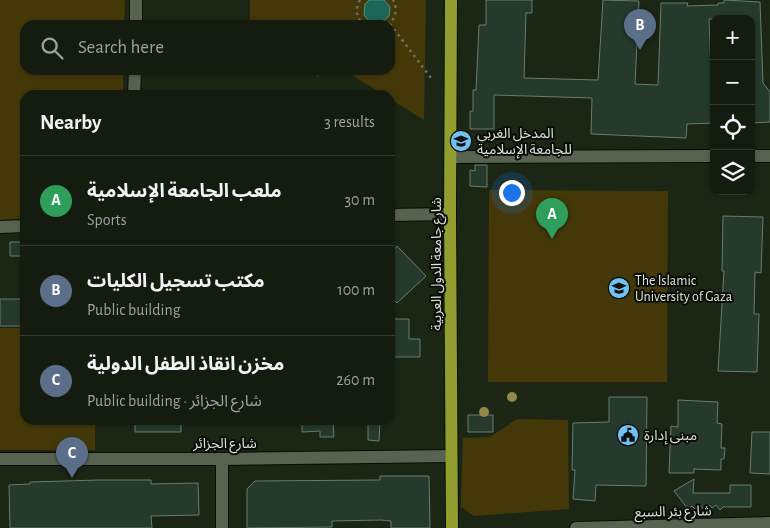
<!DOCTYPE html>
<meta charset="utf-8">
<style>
:root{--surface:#141c10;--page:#21291e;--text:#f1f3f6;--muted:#9da19f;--line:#333a30;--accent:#1a73e8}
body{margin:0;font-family:"Alegreya Sans","Noto Sans Arabic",sans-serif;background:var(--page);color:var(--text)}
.controls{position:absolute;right:15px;top:15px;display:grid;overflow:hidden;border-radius:10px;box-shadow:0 1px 4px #0004}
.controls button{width:45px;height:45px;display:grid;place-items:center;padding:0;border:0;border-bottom:1px solid var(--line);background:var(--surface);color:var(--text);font:25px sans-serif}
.you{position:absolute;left:511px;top:192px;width:18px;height:18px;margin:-12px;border:4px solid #fff;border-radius:50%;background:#1a73e8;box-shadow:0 0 0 8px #1a73e833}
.badge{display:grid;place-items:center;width:32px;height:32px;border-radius:50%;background:var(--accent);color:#fff;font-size:16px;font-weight:700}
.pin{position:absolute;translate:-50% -41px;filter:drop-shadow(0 1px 2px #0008)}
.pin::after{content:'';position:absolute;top:26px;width:18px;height:15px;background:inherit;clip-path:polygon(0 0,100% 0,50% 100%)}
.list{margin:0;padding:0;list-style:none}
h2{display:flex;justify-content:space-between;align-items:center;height:65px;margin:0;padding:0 20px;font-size:21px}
h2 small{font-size:16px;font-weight:400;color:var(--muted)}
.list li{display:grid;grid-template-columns:32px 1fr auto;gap:15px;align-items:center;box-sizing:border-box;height:90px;padding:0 20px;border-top:1px solid var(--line)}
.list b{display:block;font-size:19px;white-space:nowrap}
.list p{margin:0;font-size:16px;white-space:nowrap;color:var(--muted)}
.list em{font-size:16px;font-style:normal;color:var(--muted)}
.icon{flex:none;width:28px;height:28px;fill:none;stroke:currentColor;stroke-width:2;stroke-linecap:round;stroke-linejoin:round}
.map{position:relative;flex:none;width:770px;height:528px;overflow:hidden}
.search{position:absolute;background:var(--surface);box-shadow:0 1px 4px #0004;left:20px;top:20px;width:375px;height:55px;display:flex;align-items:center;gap:12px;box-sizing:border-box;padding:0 18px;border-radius:15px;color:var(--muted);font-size:19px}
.panel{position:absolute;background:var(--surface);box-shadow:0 1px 4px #0004;left:20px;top:90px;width:375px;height:335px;border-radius:15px}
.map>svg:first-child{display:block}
.green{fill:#443809}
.water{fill:#1c6656;stroke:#568c7d}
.building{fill:#25392c;stroke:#687d6e}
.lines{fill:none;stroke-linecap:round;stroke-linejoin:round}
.minor-casing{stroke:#060f02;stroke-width:14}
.major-casing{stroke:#060f02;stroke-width:14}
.path{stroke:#697364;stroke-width:2.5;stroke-dasharray:2.5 4;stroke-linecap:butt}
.minor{stroke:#576350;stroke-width:12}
.major{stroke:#929d30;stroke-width:12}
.tree{fill:#938748}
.labels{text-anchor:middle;stroke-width:4;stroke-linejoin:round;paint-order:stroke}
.poi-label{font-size:14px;fill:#dce3d8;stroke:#090d06;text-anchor:start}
.street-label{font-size:14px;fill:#dce3d8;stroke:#090d06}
</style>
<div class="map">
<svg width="770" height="528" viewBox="0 0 770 528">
<rect width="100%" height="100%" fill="#1b2615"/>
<!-- green -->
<path class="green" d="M0,0H125L124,25H25V70H123V95H25V219L0,220Z
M250,0H426L424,120L390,99V95H384L344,70H390V25H250Z
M489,190L668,191L667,382H488Z
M0,328H25V420H95V450H0Z
M517,419L568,420L569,509L474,516L461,507L463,438L490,437Z"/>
<!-- water -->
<path class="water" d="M369,0H384L390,7L389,16L381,23L370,22L364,15L365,4Z"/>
<!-- building -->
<path class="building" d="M486,0H532V13H526L524,78L598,80L603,0L639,1L635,84L658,85L661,3H688L687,6L718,5V3H724V0L760,2L763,83L770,92V122L751,123V19H709L713,123L687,124L686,138L591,134L592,98L494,95V129H470V111H473V90H476L479,25H486Z
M475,165H487V187L470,186V170L475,171Z
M723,216L763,217L761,273L755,272L754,314H759L757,372L718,371L724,271H722Z
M10,242H25V256H10Z
M397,246L426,276L397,303L390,296V254Z
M0,299H25V326H0Z
M390,319H409V339H420V357H390Z
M609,397H647L646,486L596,485L595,501L573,499L575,470H572L573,423L609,422Z
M678,400L718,402L717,423L722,424L721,448H725L724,459H721V470L694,469V473H669L671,426L678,427Z
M468,415H493V432H468Z
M135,420H181V432H135Z
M302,420H333L334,437H320V431L302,432Z
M368,420H380L379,441L368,440Z
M752,432H770V474L750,473Z
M380,476H429L430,528H391V521L381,520L332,521V527L247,528V489L255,481L380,480Z
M694,479L693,493H730V485H751V507H723L720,510L716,505L712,508L709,505L703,509L700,505L695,509L692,506L688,509L674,491Z
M99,480H151V484L198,483L199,515L151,516L152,528H10L9,485L30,484V482Z"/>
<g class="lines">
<!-- minor casing -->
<g class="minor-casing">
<path id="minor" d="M136,25V0
M134,95L135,70
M751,156H770
M451,157L714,156
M390,215L450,214
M0,227L25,226
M0,459H222L451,456
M222,459V528
M576,528L770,523"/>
</g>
<!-- major casing -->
<g class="major-casing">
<path id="major" d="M451,0L450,214L452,528"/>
</g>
<!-- path -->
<path class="path" d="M360,0C355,9 356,18 364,25
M390,24L431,78
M388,25C396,18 398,9 393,0
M317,75L322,70"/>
<!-- minor -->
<use href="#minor" class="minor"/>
<!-- major -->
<use href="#major" class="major"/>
</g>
<!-- trees -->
<g class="tree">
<circle cx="512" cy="397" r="5"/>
<circle cx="484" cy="412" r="5"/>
</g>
<!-- icons -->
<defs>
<g id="university-disc" transform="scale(1.125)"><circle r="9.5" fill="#70c1f4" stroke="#090d06"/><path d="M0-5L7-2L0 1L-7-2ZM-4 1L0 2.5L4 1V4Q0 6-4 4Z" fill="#111"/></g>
<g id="civic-disc" transform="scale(1.125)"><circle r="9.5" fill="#70c1f4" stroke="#090d06"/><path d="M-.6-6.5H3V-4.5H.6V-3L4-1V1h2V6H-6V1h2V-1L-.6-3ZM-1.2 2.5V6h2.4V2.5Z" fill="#111"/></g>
</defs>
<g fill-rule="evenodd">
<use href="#university-disc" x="461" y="141"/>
<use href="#university-disc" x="619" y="288"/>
<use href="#civic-disc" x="628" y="435"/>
</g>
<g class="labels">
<!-- poi labels -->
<g class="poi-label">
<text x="477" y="138">المدخل الغربي<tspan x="477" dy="16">للجامعة الإسلامية</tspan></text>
<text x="635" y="285">The Islamic<tspan x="635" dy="16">University of Gaza</tspan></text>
<text x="644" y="440">مبنى إدارة</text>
</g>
<!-- street labels -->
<g class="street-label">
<text transform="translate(436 264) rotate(-90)" y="5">شارع جامعة الدول العربية</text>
<text x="225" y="448">شارع الجزائر</text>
<text transform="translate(673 511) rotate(-1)" y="5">شارع بئر السبع</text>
</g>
</g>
</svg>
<div class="controls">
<button>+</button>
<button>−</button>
<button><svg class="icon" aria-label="locate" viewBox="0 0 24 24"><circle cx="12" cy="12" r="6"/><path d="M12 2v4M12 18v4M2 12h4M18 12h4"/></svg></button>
<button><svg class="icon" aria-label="layers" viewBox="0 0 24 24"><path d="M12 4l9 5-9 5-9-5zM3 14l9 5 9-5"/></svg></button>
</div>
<div class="you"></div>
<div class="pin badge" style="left:552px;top:239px;background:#2e9e5b">A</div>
<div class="pin badge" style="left:640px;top:50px;background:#5c6f8a">B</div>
<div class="pin badge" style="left:72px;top:478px;background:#5c6f8a">C</div>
<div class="search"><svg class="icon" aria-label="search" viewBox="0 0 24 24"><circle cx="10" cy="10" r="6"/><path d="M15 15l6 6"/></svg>Search here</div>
<section class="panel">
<h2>Nearby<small>3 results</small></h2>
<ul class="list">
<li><span class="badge" style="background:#2e9e5b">A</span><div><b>ملعب الجامعة الإسلامية</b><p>Sports</p></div><em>30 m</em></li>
<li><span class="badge" style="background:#5c6f8a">B</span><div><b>مكتب تسجيل الكليات</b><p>Public building</p></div><em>100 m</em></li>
<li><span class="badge" style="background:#5c6f8a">C</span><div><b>مخزن انقاذ الطفل الدولية</b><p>Public building · شارع الجزائر</p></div><em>260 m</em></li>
</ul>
</section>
</div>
